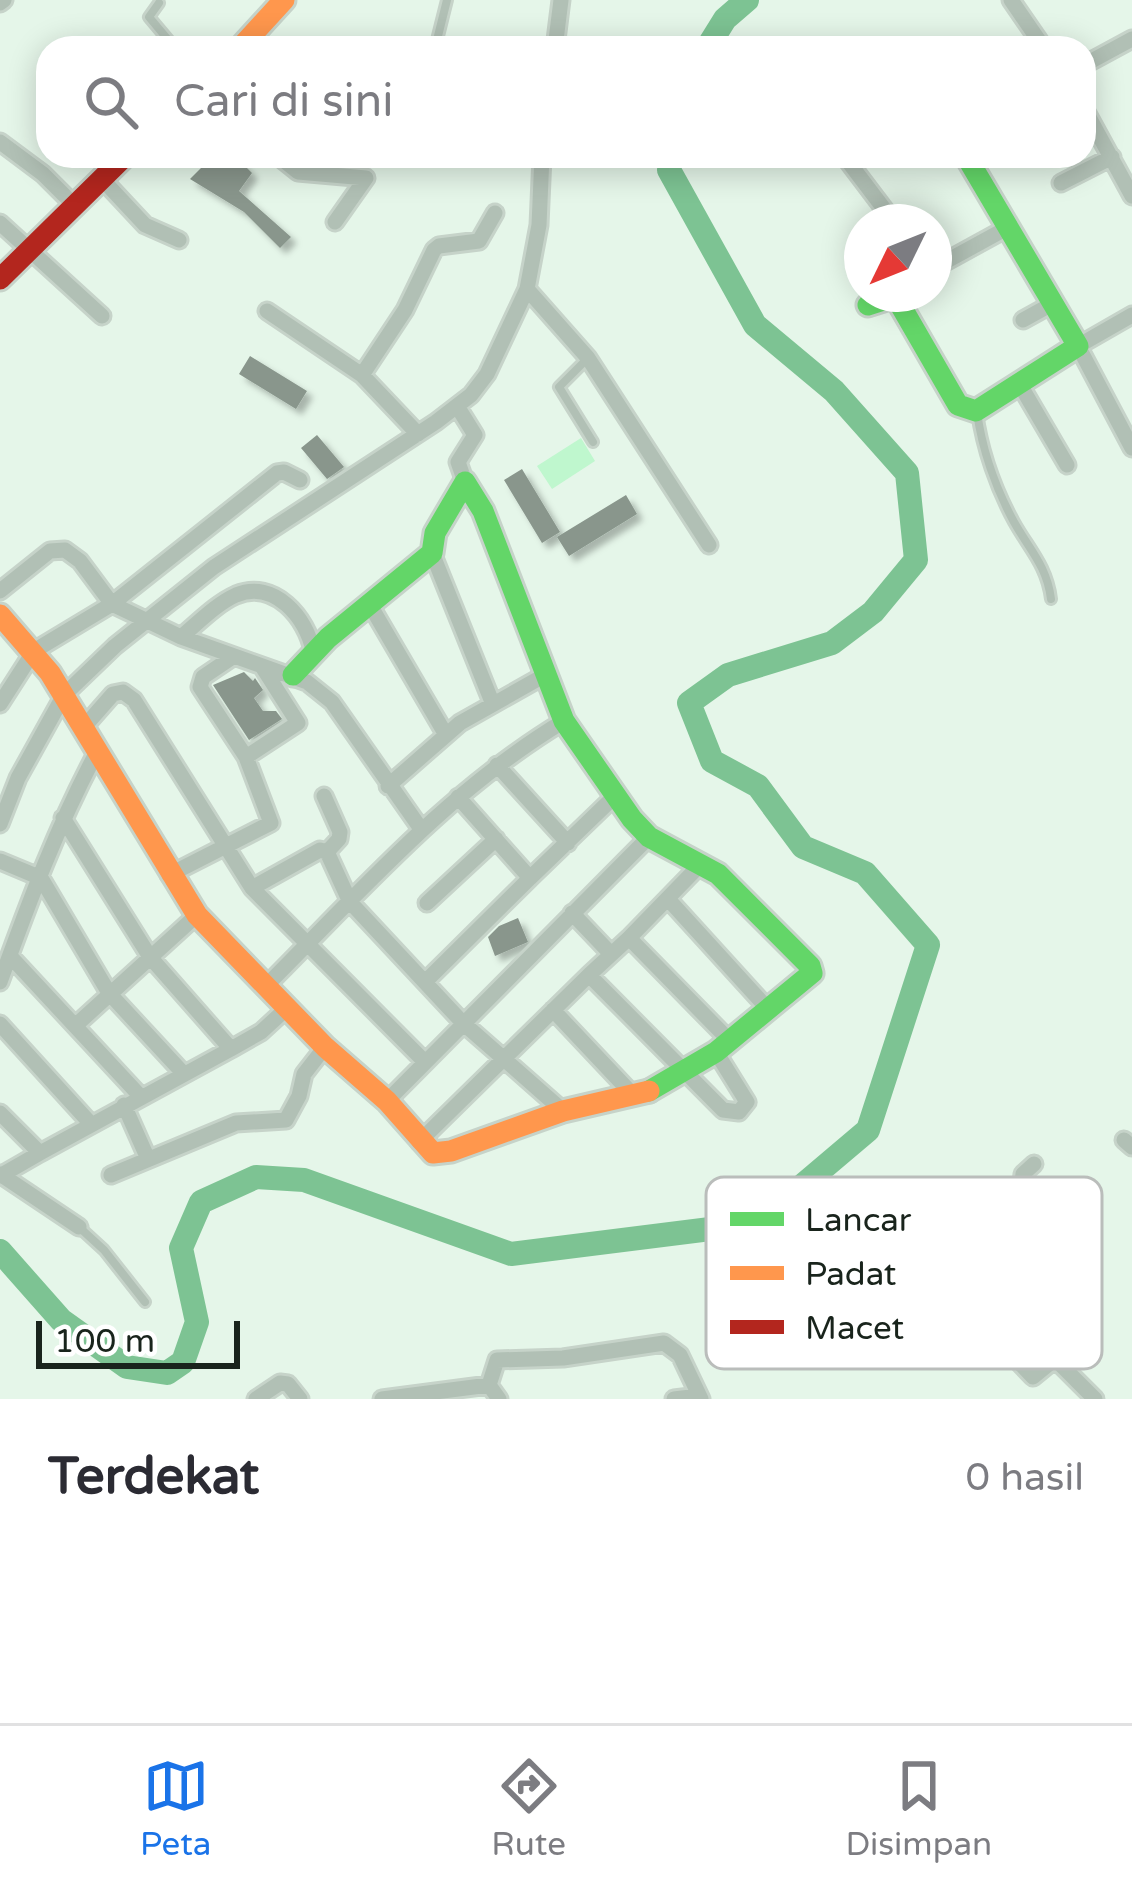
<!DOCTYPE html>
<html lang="id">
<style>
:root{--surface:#fff;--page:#f7f7f7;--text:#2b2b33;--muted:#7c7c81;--line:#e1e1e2;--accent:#1a73e8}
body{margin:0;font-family:"Varela Round",sans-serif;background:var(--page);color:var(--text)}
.compass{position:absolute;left:844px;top:204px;width:108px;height:108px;border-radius:50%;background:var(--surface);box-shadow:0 6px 30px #0003;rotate:227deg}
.scale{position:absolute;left:36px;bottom:30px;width:204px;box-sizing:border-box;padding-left:12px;border:6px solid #19241c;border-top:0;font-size:33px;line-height:42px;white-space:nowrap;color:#19241c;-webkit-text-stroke:9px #fff;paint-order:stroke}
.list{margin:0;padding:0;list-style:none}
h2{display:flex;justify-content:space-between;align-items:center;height:156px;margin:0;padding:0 48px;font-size:51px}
h2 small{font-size:39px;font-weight:400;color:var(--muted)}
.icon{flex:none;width:66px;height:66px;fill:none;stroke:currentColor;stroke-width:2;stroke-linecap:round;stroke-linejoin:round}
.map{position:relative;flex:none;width:1132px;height:1399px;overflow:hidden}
.search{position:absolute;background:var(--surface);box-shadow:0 6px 30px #0003;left:36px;right:36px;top:36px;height:132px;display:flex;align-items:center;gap:30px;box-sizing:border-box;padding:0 42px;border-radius:36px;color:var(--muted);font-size:45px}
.sheet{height:324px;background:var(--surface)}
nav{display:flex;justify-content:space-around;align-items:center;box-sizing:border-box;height:168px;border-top:3px solid var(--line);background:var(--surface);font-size:33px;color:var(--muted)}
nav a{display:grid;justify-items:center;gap:6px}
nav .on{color:var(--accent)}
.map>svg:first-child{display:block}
.green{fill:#bff7ce}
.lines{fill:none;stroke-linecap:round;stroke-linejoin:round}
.river{stroke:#7dc393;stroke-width:24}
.building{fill:#89968c;filter:url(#shadow)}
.lane-casing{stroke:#c6d3c9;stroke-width:14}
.street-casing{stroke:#c6d3c9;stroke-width:21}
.fast-casing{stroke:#c6d3c9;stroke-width:27}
.slow-casing{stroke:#c6d3c9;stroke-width:27}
.jam-casing{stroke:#c6d3c9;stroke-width:27}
.lane{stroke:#b1c0b5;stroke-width:8}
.street{stroke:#b1c0b5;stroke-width:15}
.fast{stroke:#63d668;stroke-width:21}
.slow{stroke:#ff974d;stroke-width:21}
.jam{stroke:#b3261e;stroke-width:21}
.key{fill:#fff;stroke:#babdbb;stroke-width:3}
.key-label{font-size:33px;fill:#19241c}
</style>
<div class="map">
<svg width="1132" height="1399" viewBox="0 0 1132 1399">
<defs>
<filter id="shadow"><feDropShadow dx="6" dy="6" stdDeviation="3" flood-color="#0004"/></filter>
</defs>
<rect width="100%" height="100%" fill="#e5f6e9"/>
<!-- green -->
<path class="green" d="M581,438L595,461L552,489L537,466Z"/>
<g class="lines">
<!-- river -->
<path class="river" d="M707,48L725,19L747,0
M0,1251L61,1320L127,1367L167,1373L183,1362L197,1322L181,1248L201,1202L256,1177L304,1180L511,1254L758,1223L868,1130L928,945L865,873L803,847L758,786L712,761L689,703L728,675L832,643L873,612L916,560L907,473L834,391L755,325L669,170L671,156"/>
</g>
<!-- building -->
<path class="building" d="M213,156H235L252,173L239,191L291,237L280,248L244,212L190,179Z
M250,356L307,391L296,409L239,374Z
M317,435L344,467L327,479L301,448Z
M522,469L560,532L542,543L504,480Z
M626,495L637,514L569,556L557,537Z
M244,672L253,681L255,678L263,690L254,698L263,711H276L282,719L249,740L213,685Z
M518,918L528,942L495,956L488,937L499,926Z"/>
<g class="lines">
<!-- lane casing -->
<g class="lane-casing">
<path id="lane" d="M159,3L149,17L175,48
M435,48L447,0
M587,359L559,387L593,442
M977,412C982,449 996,489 1014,522C1029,549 1047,566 1051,599
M80,1228L104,1250L145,1302"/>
</g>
<!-- street casing -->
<g class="street-casing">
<path id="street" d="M1011,0L1044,48
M0,3L4,0
M555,48L561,0
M1084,65L1132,39
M1084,108L1132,196
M0,142L43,174L74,205
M278,156L298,172L366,178L335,222
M844,156L894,222
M102,179L145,225L179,240
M1061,183L1112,157
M0,223L102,316
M934,268L1007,228
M527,289L588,358L709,545
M267,311L362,375L418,434
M1132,315L1078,346L1132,448
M1023,320L1052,304
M362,375L405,310L434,250L439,246L479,241L495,213
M1019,383L1067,465
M457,406L475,435L458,462L465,482
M432,553L492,702
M0,591L50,551L65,550L80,561L112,604L181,637L307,682L332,702L421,829
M370,605L446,735
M181,637C198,623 216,604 236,595C274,579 307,618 313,651
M0,704L34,651L112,604L277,473L284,472L300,480
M84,727L113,694L123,692L134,700L252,888L424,1061
M246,757L298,723L263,668
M497,765L568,843
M388,786L460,723L545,675
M63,818L150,957L231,1049L261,1032L286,1009
M0,824L18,778L64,695L115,646L214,567L436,422L471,395L487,374L527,289L539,225L542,156
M327,852L350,902L463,1023L563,1111
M0,861L41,878L109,993L183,1073
M169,875L271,823L246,757L200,687L203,677L234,656
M530,878L616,795
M252,888L320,850L327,852L339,839L340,832L324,796
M668,899L768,1009
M427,903L496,839
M572,913L611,954
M629,938L700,865
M10,956L141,1097
M0,982C29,902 58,824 98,750
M425,982L530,878L458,797
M266,986C360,892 449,790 564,721
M553,1010L634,1096
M0,1024L91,1124
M75,1026L197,915
M716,1052L747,1102L739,1112L723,1110L589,975L629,938L728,1039
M387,1101L649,837
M124,1105L148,1159
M0,1113L40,1153L231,1049
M1124,1140L1132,1147
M419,1142L589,975
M1034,1164L1023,1174L1022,1183L1064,1226L970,1311L1033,1377L1055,1359L1095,1399
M0,1174L79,1227
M111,1175L236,1123L286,1120L299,1096L304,1074L325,1047
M0,1176L40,1153
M256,1399L280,1383L288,1384L300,1399
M382,1399L489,1385
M499,1399L489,1385L497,1360L563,1358L664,1343L680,1355L701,1399
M674,1399L699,1396"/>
</g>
<!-- fast casing -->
<g class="fast-casing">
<path id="fast" d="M868,305L893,297L898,301L958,405L976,411L1078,346L966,156
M293,675L328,638L432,553L435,533L465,482L483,511L564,721L632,819L649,837L718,874L810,966L812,973L716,1052L649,1091"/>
</g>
<!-- slow casing -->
<g class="slow-casing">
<path id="slow" d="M240,48L284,0
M0,615L50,673L197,915L325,1047L387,1101L433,1153L451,1151L563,1111L649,1091"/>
</g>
<!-- jam casing -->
<g class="jam-casing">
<path id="jam" d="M0,279L125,156"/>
</g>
<!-- lane -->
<use href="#lane" class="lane"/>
<!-- street -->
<use href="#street" class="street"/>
<!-- fast -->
<use href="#fast" class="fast"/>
<!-- slow -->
<use href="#slow" class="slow"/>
<!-- jam -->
<use href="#jam" class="jam"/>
</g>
<!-- legend -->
<rect x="706" y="1177" width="396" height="192" rx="18" class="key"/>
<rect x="730" y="1212" width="54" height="14" fill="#63d668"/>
<rect x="730" y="1266" width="54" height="14" fill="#ff974d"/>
<rect x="730" y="1320" width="54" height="14" fill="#b3261e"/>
<g class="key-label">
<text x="805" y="1231">Lancar</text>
<text x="805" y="1285">Padat</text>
<text x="805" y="1339">Macet</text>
</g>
</svg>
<svg class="compass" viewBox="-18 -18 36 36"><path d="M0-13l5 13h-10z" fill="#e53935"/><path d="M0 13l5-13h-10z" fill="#7c7c81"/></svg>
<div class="scale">100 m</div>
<div class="search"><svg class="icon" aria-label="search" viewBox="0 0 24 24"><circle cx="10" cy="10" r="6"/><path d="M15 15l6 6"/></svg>Cari di sini</div>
</div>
<section class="sheet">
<h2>Terdekat<small>0 hasil</small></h2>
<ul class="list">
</ul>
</section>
<nav>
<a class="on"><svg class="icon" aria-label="map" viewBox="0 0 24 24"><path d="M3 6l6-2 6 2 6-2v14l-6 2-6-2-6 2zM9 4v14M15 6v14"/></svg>Peta</a>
<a><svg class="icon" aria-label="directions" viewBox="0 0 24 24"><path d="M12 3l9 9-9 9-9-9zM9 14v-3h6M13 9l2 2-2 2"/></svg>Rute</a>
<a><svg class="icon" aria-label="saved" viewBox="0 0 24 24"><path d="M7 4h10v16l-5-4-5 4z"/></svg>Disimpan</a>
</nav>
